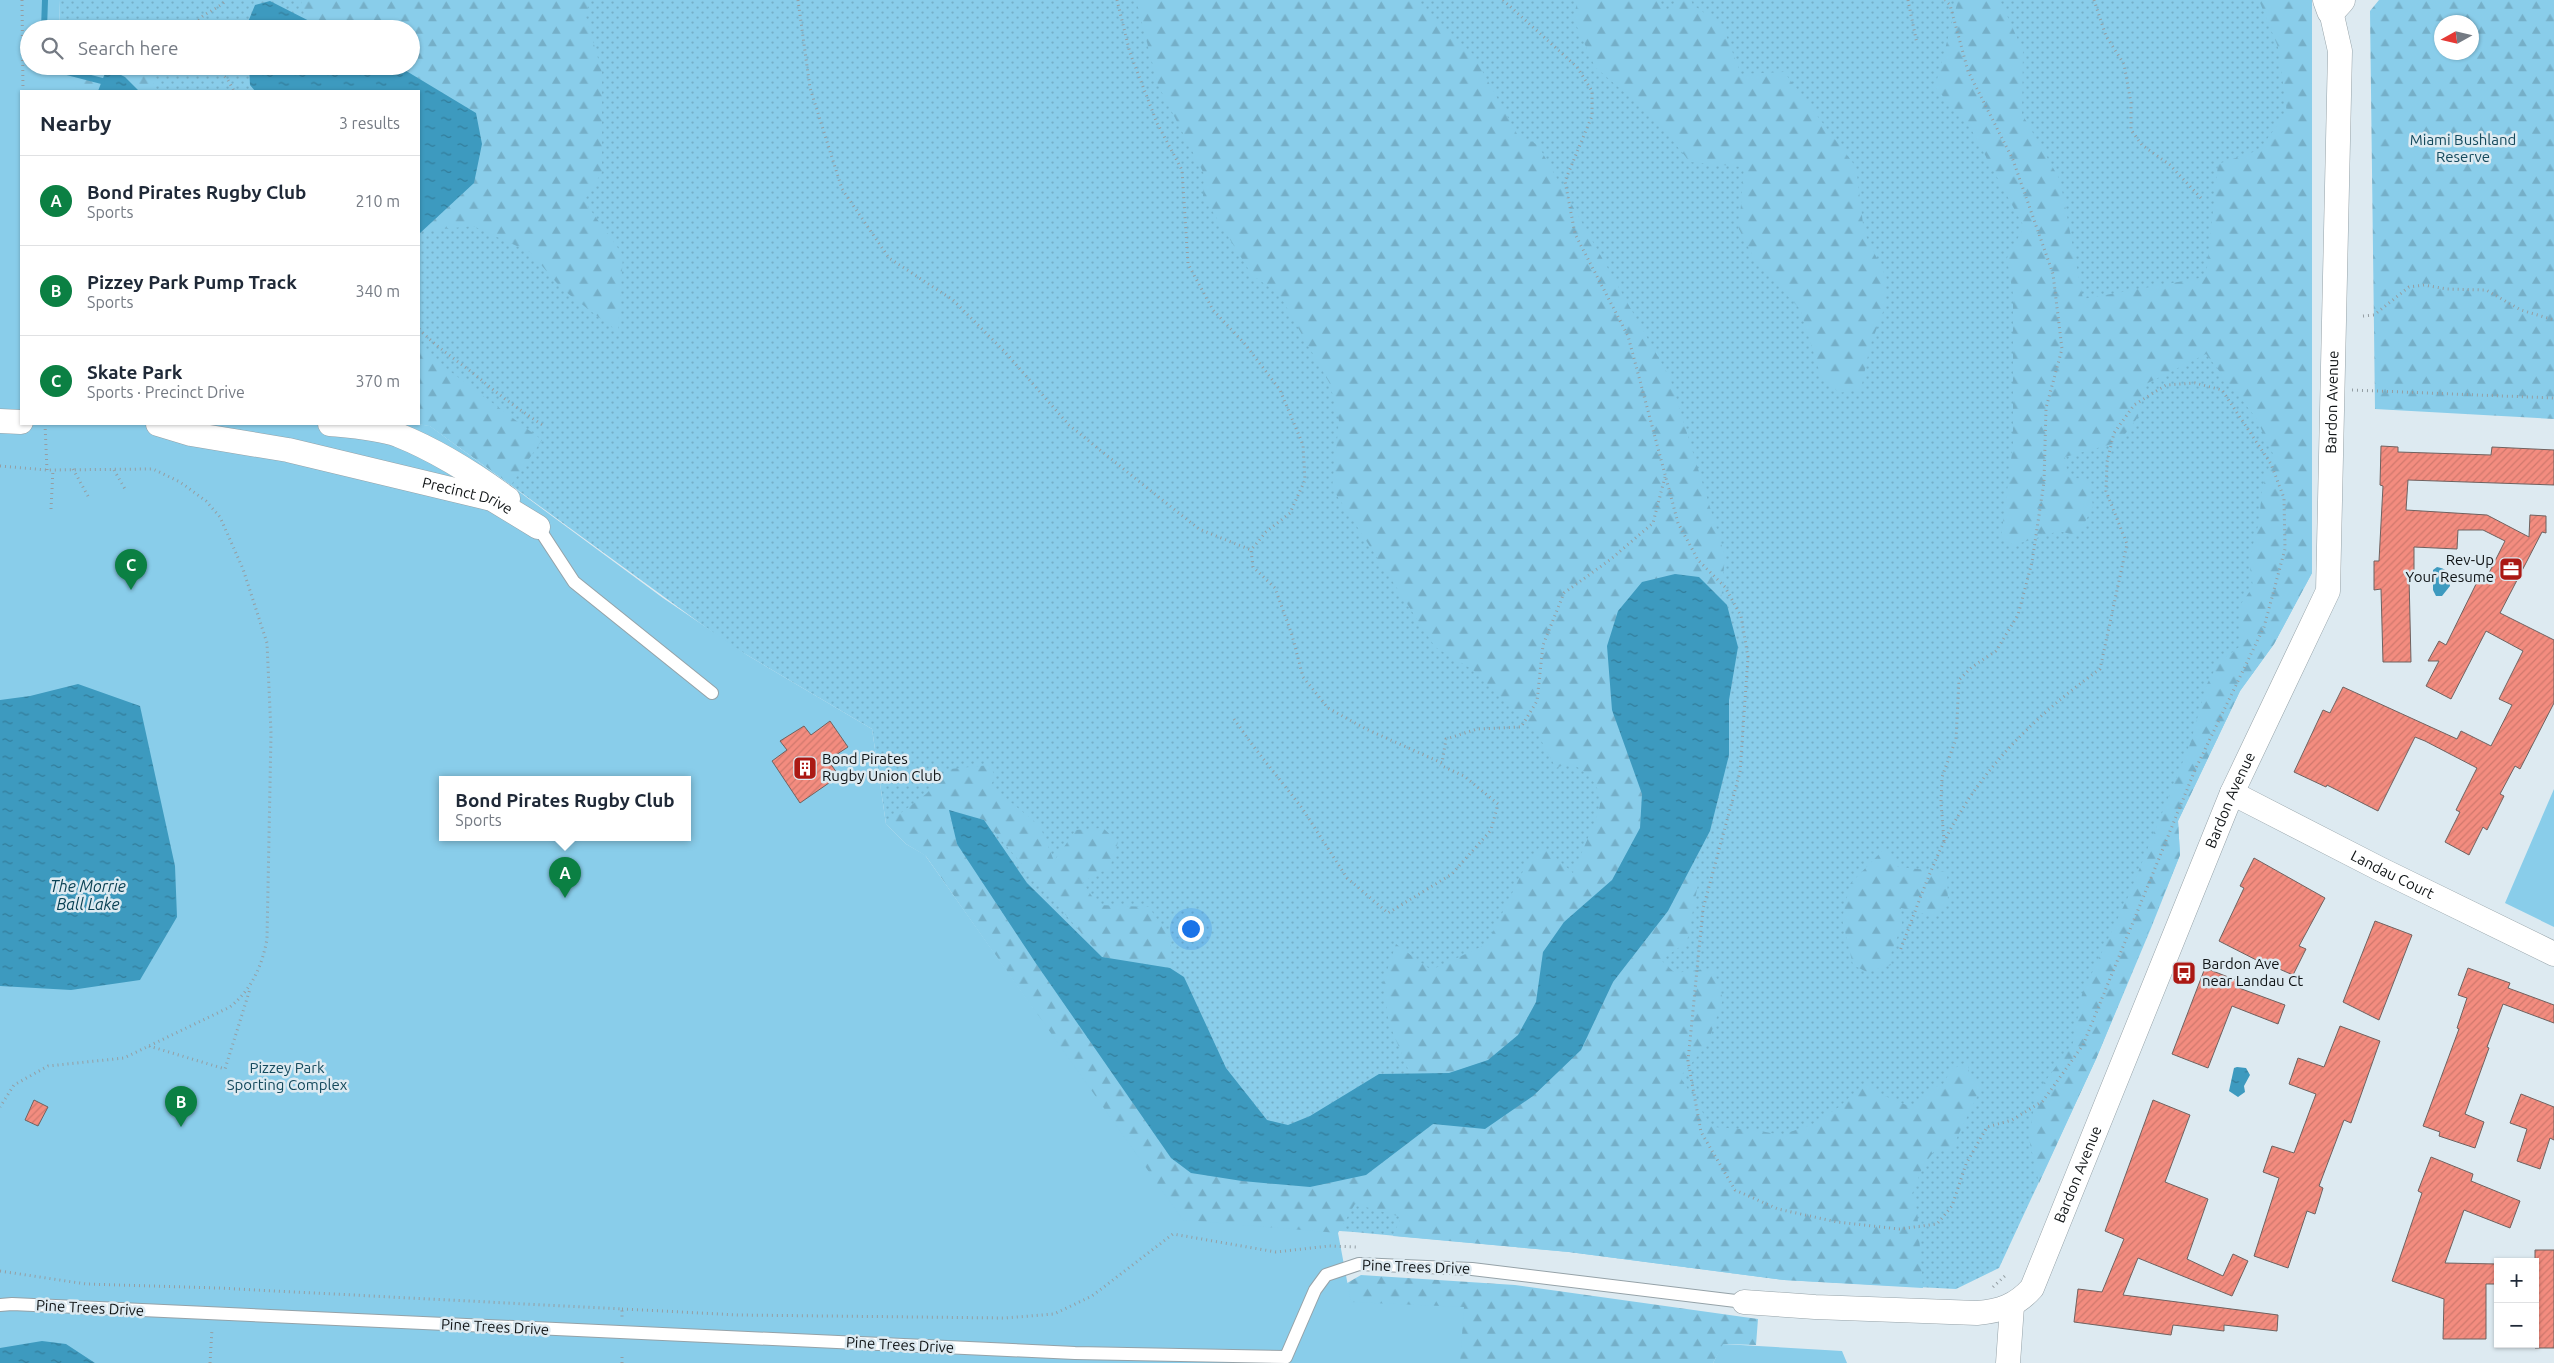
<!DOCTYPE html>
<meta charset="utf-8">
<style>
:root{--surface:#fff;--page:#f2f2f3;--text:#1f2937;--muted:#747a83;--line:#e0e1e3;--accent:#0b8043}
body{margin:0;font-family:Ubuntu,sans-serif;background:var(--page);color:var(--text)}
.controls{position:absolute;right:15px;bottom:15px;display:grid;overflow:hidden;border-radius:0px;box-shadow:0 1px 4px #0004}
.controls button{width:45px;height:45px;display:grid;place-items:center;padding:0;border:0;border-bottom:1px solid var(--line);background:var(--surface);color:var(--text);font:25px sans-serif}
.compass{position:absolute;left:2434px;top:15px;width:45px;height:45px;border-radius:50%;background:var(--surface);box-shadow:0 1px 4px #0004;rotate:262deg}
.you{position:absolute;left:1190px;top:928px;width:18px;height:18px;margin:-12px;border:4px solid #fff;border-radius:50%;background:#1a73e8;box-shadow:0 0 0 8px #1a73e833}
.badge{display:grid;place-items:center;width:32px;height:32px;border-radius:50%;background:var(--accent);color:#fff;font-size:16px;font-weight:700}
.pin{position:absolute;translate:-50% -41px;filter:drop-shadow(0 1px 2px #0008)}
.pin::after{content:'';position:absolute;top:26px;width:18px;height:15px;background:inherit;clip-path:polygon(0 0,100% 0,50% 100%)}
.popup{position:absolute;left:439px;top:776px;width:252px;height:65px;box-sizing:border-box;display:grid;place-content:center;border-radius:0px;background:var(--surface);filter:drop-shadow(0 1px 4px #0005);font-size:16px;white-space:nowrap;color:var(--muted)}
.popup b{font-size:19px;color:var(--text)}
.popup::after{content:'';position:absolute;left:50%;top:100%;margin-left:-10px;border:10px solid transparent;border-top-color:var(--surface)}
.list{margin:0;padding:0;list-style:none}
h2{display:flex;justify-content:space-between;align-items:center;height:65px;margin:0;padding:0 20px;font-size:21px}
h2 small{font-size:16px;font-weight:400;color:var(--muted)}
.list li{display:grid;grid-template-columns:32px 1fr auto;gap:15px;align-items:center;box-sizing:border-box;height:90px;padding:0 20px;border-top:1px solid var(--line)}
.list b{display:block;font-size:19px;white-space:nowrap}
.list p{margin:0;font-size:16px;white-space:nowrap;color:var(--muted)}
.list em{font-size:16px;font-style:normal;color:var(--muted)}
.icon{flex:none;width:28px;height:28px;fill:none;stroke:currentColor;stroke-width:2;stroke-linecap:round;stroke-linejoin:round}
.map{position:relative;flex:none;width:2554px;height:1363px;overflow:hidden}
.search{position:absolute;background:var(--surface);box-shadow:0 1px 4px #0004;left:20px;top:20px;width:400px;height:55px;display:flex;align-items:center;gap:12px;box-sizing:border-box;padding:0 18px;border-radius:28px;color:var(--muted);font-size:19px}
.panel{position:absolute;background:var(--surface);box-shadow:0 1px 4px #0004;left:20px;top:90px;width:400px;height:335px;border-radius:0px}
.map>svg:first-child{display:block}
.grass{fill:url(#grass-dots)}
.forest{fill:url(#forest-firs);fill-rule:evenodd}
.green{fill:#89cdea;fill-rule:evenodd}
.water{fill:url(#water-ripples)}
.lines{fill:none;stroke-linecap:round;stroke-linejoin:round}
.stream{stroke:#3d9abf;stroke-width:6}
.building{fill:url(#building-hatch);stroke:#6f6260}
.lane-casing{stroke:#95a2a8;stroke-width:14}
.street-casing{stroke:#95a2a8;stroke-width:25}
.secondary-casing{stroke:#95a2a8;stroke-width:29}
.path{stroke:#949ea3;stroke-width:3;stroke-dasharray:1 4;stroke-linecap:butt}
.lane{stroke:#fff;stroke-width:12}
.street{stroke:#fff;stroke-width:24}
.secondary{stroke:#fff;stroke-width:28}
.labels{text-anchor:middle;stroke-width:5;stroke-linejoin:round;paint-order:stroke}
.park-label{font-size:15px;fill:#14495c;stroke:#ddeaf1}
.street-label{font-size:15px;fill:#101416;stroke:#ddeaf1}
.poi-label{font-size:15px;fill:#101416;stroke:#ddeaf1;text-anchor:start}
.water-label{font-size:16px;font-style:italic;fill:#094154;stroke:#ddeaf1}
</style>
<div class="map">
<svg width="2554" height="1363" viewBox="0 0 2554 1363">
<defs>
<pattern id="grass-dots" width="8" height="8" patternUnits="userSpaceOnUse" patternTransform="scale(1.25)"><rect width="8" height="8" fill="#89cdea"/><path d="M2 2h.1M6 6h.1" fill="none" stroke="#75afc8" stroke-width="1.8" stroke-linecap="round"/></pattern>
<pattern id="forest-firs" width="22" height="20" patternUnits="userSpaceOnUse" patternTransform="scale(1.25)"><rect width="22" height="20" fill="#89cdea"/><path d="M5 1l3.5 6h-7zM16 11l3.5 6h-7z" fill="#75afc8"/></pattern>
<pattern id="water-ripples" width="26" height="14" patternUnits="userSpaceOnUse" patternTransform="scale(1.25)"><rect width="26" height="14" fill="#3d9abf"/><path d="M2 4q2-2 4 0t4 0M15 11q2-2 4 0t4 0" fill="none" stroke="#327c9a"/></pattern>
<pattern id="building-hatch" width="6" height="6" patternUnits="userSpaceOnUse" patternTransform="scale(1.25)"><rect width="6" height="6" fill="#f38c7f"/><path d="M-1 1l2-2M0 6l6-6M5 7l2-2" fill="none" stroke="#cf786d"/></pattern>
</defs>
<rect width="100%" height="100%" fill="#ddeaf1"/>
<!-- grass -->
<path class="grass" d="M60,0H2312V573L2274,644L2240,691L2178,821L2180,855L2151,928L2096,1059L1999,1268L1956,1289L1784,1280L1569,1252L1354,1232L1183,1220L926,856L886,824L872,729L730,645L430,426L418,424L419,91H77L69,66H411V29H59Z"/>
<!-- forest -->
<path class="forest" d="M301,0H589L586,17L602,72V172L584,201L623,255L618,332L562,289L530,252L473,226L422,231L474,183L476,113L398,66H411V29H325L305,19Z
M1136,0H1419L1425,11L1473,54L1517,134L1538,145L1670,378L1725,556L1721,599L1699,577L1642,794L1640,828L1612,880L1564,922L1543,952L1536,1002L1518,1035L1488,1061L1449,1073L1410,1074L1389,1023L1383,983L1396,944L1431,970L1487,944L1525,867L1541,845L1573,873C1578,861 1600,812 1600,804C1601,784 1586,770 1569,763L1556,768L1535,729L1473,670L1435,647L1332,488L1339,421L1330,384L1279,294L1252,275L1203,196L1204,174L1158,85Z
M1578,0H1657L1667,11L1677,0H1691L1693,5L1722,25L1741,74L1784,72L1856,167L1864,232L1887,279L1883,312L1870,346L1861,389L1839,393L1820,373L1800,309L1756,262L1739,229L1744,167L1690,162L1654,118L1595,67L1573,18Z
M1958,0H2000L2023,51L2022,114L2060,180L2083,299L2206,277L2218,164L2259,150L2287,112L2278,47L2259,0H2312V573L2274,644L2240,691L2178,821L2180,855L2096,1059L2039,1183L2029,1139L2036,1094L2073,1043L2082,994L2128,897L2190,744L2207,684L2219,662L2239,647L2240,605L2253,587L2249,560L2259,522L2262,490L2273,454L2256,418L2206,354L2146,384L2138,417L2119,442L2065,457L2068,477L2089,480L2093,506L2078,536L2059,531L2014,545L2001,538L2013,444V294L2007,258L2024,227L1971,129L1935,87Z
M2379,0H2554V419L2375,409L2370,11ZM2442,22H2472V52H2442Z
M48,66H147L157,79L148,91H139L125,77L108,68L98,91H45Z
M419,342L447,369L542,440L511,485L430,426L418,424Z
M990,765L995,776L991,786L1040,826L1054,861L1076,830L1103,828L1118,842L1109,870L1095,873L1083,883L1098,905L1149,907L1171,940L1170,968L1102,957L984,820L949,810L957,844L1037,965L1171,1158L1366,1175L1433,1124L1485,1128L1581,1050L1613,982L1668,911L1689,870L1698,884L1687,942L1661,960L1675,973L1713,968L1723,999L1707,1045L1680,1077L1712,1127L1755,1130L1781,1135L1811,1125L1839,1107L1866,1082L1880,1094L1911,1107L1930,1089L1943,1084L1951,1070L1968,1061L1969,1073L1981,1088L1951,1150H1935L1923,1166L1912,1194L1917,1210L1923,1288L1784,1280L1569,1252L1393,1236L1401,1217L1355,1204L1338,1233L1273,1263L1243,1309L926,856L906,844L886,824L926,794L950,769Z
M1885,848L1898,867L1947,872L1948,902L1932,916L1901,908L1902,925L1890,956L1891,965L1867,972L1853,965L1842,919L1850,884Z
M1361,1275L1515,1285L1758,1319L1756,1345L1724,1344L1713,1363H1439L1330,1293Z"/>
<!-- green -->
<path class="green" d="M0,0H60L59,29H29V66H69L77,91H21V424H418L430,426L663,598L747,655L872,729L886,824L906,844L925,855L1183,1220L1338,1233L1351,1302L1464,1307L1460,1363H0ZM442,779H688V837H442Z
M2554,789V927L2505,903Z
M1723,1344L1842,1351L1847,1363H1713Z"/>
<!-- water -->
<path class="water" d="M270,1L325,29H248V22L255,5Z
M249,66H398L476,113L482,144L474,183L419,234V91H255L250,85Z
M107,68L125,77L139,91H98Z
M2437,567C2449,569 2449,575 2450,586L2442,596H2436L2433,590V570Z
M1675,574L1699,577L1727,605L1738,647L1729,700V755L1710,831L1668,911L1613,982L1581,1050L1533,1096L1485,1129L1433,1124L1366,1175L1310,1187L1242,1181L1191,1173L1171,1158L1037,965L957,844L949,810L984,820L1027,883L1102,957L1170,968L1184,977L1226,1068L1267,1120L1288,1125L1310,1116L1379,1074L1449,1073L1488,1060L1518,1035L1536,1002L1543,952L1564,922L1612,880L1640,828L1642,794L1612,710L1607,646L1618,611L1642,582Z
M78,684L140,706L175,866L177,917L140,980L71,990L0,986V700L30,696Z
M2237,1067L2246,1068L2250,1075L2244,1086L2245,1092L2238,1097L2229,1091L2234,1068Z
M42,1341L66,1344L95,1363H0V1348Z"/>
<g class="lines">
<!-- stream -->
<path class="stream" d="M44,29L45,0
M44,66L102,81"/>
</g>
<!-- building -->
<path class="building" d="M2381,446L2398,447V452L2491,455L2492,447L2554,450V485L2408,480L2406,510L2487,515L2529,537L2530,515L2546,516V533L2542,532L2500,613L2554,640V703L2520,769L2515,766L2500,794L2504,796L2487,830L2483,827L2469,855L2445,842L2460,812L2456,810L2477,768L2425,741L2415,737L2378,811L2327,785L2326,787L2294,772L2323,710L2330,713L2343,687L2457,739L2461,731L2491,746L2512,705L2499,699L2523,651L2486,631L2451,699L2426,686L2439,661H2428L2439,641L2446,645L2481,574L2487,577L2505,541L2483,530H2458L2457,549L2414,547V576L2409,577L2411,662H2383L2381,589L2374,590V561H2379L2383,486L2380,485Z
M830,721L848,747L828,760L839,776L800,803L772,761L787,750L780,741L804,726L811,735Z
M2254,858L2325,898L2299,946L2306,949L2293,975L2277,968L2276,970L2219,941L2244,888L2240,886Z
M2375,921L2412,935L2379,1020L2343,1002Z
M2205,968L2241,982L2239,988L2285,1005L2278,1024L2232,1006L2208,1068L2172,1054Z
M2468,968L2510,983L2508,988L2554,1005V1023L2503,1004L2487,1047L2489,1048L2465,1114L2484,1122L2475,1148L2439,1136L2440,1132L2423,1126L2459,1029L2457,1028L2467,998L2458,995Z
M2340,1026L2380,1041L2351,1123L2344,1120L2319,1186L2323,1188L2315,1214L2307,1211L2288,1268L2254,1256L2279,1178L2263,1172L2272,1146L2294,1153L2316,1094L2289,1084L2298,1058L2324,1067Z
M2521,1094L2554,1107V1140L2550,1138L2540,1169L2517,1161L2527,1129L2510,1123Z
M34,1100L48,1107L38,1126L25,1120Z
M2153,1100L2190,1115L2165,1182L2208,1199L2187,1259L2223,1276L2233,1254L2248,1261L2232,1296L2138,1258L2123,1295L2278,1315L2277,1331L2224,1325V1331L2173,1325L2171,1335L2074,1322L2078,1289L2102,1292L2124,1239L2105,1231Z
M2431,1157L2473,1174L2471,1181L2520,1201L2510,1228L2464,1210L2445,1263L2498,1264V1284H2486V1339H2443L2444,1299L2392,1281L2422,1193L2418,1191Z
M2535,1250H2554V1348H2535Z"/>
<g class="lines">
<!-- lane casing -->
<g class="lane-casing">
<path id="lane" d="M538,527L574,582L712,693
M0,1305L12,1304L1075,1353L1286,1357L1315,1290L1326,1275L1359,1264L1472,1269L1744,1302"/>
</g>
<!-- street casing -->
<g class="street-casing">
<g id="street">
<path d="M0,421L21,422"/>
<path id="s1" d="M158,424L191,434L288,450L492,499L538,527"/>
<path d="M330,424C351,426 379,428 398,435C438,451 474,474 508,499"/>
<path id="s2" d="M2232,793L2380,869L2554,954"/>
<path id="s3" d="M1744,1302L1815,1307L1977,1313C2000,1311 2016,1306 2032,1288L2232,793L2328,591L2340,51L2331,11"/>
<path d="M2008,1363L2012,1306"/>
</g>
</g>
<!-- secondary casing -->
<g class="secondary-casing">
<path id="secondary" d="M2327,0L2331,11L2341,0"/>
</g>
<!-- path -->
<path class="path" d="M22,0L23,91
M798,0L810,88L842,189L889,258L953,300L1004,351L1069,425L1136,479L1199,529L1251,550
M1117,0L1130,53L1157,123L1182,170L1188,264L1213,310L1245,344L1280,390L1303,445L1305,480L1290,513L1266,532L1251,550L1253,567L1275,588L1292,635L1303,677L1328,708L1366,729L1442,763L1446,739L1477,729L1521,727L1537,701L1543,645L1564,593L1611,559L1653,523L1665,477
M1503,0L1577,67L1592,91V116L1565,181L1575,234L1628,336L1678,523L1698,560L1725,587L1741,616L1748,657L1740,772L1703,909L1688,1061L1701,1132L1735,1190L1778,1209L1837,1222L1899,1229L1937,1224L1952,1206L1966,1164L1987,1127L2012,1120L2043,1101L2083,1045L2195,770L2264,627L2285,549L2284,498L2271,464L2222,390L2195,383L2166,385L2134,405L2114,433L2107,462L2106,491L2127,544L2100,669C2036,715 1979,770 1944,842C1927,877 1914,915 1900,951
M1908,0L1917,44
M2094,0L2106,36L2124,64L2131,103V130L2142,145L2170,165L2201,198
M194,29C199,12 216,12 226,0
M214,66L228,80L234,91
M2363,316L2374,315L2409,287L2424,285L2447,289L2486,290L2521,310L2554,320
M419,329C439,350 463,364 485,383C504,399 523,412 544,426
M2352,390L2554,398
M45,424L47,470
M0,466L47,470L153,469L180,482L206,501L220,517L243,569L267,643L271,733L267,939C262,966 252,989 230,1007L124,1058L48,1066L14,1085L0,1107
M73,469L89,498
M114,470L125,489
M51,509L53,469
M1234,719L1254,747L1302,808L1347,878L1388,913L1452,874L1491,830L1498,804L1464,776L1440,765
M1944,841L1941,803L1942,777L1956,739L1959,680L1972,667L1996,651L2018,615L2032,562L2044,482L2046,408L2062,349L2053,274L2013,160L1968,71L1950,5L1945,0
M149,1046L225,1069L250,989
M0,1271L86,1284L218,1288L622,1309V1317
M1993,1287L2007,1274
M622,1309L739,1315L1005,1318L1054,1314L1092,1296L1173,1234L1276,1252L1329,1246L1357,1247
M210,1363L212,1329
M622,1363V1354"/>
<!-- lane -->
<use href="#lane" class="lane"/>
<!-- street -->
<use href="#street" class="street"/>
<!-- secondary -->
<use href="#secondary" class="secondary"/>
</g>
<!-- icons -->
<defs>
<g id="office-square" transform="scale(1.25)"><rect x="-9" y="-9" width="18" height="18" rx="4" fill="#ab1914" stroke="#ddeaf1"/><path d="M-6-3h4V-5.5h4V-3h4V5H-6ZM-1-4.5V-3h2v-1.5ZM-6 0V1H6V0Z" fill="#fff"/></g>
<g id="building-square" transform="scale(1.25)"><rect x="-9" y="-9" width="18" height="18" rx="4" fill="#ab1914" stroke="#ddeaf1"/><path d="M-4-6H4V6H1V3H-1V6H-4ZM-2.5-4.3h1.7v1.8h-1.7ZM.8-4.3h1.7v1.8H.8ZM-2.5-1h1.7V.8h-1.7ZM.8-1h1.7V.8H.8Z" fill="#fff"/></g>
<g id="bus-square" transform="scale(1.25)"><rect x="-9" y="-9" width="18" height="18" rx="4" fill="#ab1914" stroke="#ddeaf1"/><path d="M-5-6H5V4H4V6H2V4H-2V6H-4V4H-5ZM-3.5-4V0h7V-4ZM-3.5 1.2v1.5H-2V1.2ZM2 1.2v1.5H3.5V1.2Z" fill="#fff"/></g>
</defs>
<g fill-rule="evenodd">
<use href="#office-square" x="2511" y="569"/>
<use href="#building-square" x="805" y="768"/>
<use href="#bus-square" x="2184" y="973"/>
</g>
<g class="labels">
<!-- park labels -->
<g class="park-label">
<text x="2463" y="145">Miami Bushland<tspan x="2463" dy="17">Reserve</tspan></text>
<text x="287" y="1073">Pizzey Park<tspan x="287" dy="17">Sporting Complex</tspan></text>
</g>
<!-- street labels -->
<g class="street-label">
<text dy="5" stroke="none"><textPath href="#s3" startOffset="1242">Bardon Avenue</textPath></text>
<text dy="5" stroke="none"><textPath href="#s1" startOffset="318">Precinct Drive</textPath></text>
<text dy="5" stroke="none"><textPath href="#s3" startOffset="822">Bardon Avenue</textPath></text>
<text dy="5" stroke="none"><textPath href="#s2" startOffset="180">Landau Court</textPath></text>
<text dy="5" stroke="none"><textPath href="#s3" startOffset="418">Bardon Avenue</textPath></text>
<text transform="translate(1416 1267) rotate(2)" y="5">Pine Trees Drive</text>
<text transform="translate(90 1308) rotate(3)" y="5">Pine Trees Drive</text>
<text transform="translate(495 1327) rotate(3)" y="5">Pine Trees Drive</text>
<text transform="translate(900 1345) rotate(3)" y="5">Pine Trees Drive</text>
</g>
<!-- poi labels -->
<g class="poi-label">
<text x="2494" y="565" text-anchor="end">Rev-Up<tspan x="2494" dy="17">Your Resume</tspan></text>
<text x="822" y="764">Bond Pirates<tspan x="822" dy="17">Rugby Union Club</tspan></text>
<text x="2202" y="969">Bardon Ave<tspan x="2202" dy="17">near Landau Ct</tspan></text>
</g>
<!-- water labels -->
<g class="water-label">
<text x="88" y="892">The Morrie<tspan x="88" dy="18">Ball Lake</tspan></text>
</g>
</g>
</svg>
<div class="controls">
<button>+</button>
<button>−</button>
</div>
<svg class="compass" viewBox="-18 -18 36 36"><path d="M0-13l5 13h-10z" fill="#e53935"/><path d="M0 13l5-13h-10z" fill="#747a83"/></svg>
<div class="you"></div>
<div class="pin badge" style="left:565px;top:898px">A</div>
<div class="popup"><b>Bond Pirates Rugby Club</b>Sports</div>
<div class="pin badge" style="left:181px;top:1127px">B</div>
<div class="pin badge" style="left:131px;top:590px">C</div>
<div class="search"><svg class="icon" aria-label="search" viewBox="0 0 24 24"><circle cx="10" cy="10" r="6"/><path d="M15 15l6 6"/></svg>Search here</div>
<section class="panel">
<h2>Nearby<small>3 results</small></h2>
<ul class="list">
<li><span class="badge">A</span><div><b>Bond Pirates Rugby Club</b><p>Sports</p></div><em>210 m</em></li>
<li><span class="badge">B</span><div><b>Pizzey Park Pump Track</b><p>Sports</p></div><em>340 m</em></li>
<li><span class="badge">C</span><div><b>Skate Park</b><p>Sports · Precinct Drive</p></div><em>370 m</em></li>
</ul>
</section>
</div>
